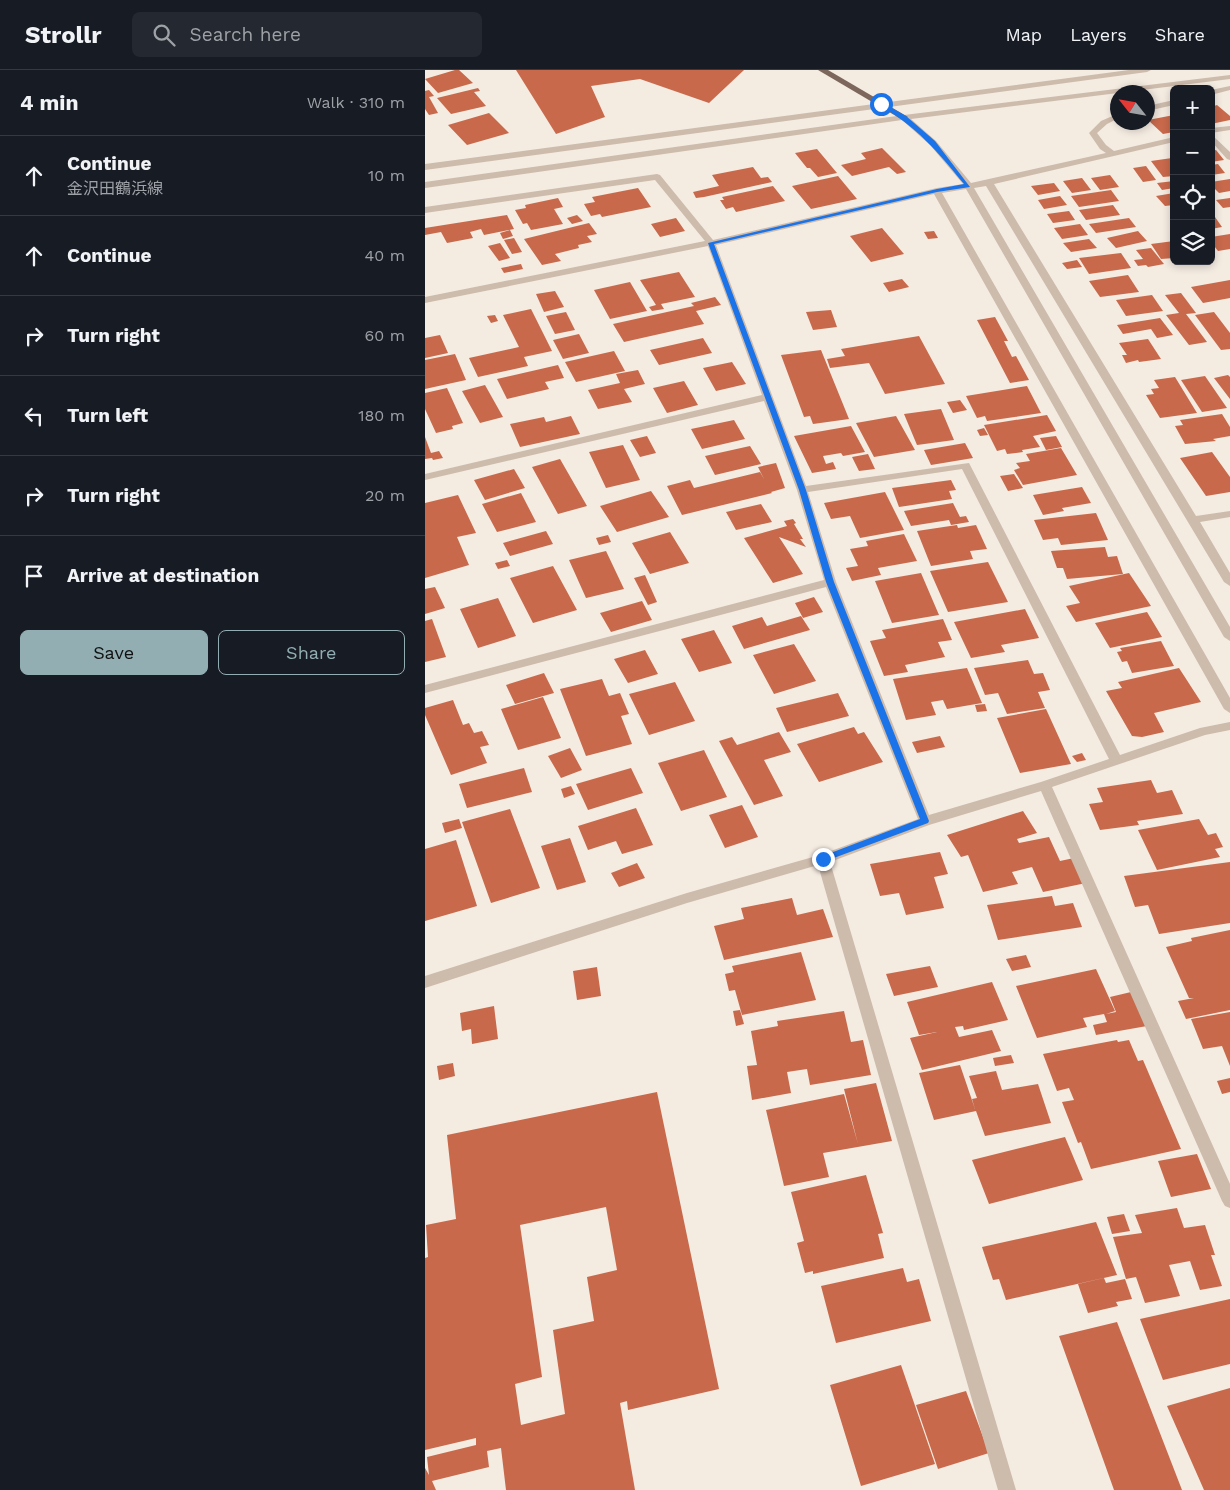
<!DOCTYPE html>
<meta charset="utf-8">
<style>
:root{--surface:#171b24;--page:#242831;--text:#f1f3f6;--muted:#9ea1a6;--line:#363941;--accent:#92aeb2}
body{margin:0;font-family:"Work Sans","Noto Sans JP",sans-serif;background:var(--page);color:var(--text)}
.controls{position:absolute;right:15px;top:15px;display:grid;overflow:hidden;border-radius:8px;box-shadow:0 2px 8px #0003}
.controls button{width:45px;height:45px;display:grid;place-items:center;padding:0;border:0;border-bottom:1px solid var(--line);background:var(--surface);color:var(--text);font:25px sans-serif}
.compass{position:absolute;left:685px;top:15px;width:45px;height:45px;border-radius:50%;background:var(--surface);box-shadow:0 2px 8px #0003;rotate:301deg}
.stop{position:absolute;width:15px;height:15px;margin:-11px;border:4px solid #1a73e8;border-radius:50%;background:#fff}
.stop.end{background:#1a73e8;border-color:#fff;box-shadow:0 1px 5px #0008}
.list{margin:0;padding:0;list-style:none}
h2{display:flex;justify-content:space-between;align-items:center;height:65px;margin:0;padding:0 20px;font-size:21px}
h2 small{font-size:16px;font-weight:400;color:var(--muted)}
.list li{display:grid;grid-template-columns:32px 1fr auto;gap:15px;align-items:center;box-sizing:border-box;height:80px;padding:0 20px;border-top:1px solid var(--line)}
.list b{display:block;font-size:19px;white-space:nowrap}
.list p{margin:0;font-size:16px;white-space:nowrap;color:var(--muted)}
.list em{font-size:16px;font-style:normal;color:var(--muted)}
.actions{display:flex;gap:10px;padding:15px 20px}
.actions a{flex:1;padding:11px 0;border:1px solid var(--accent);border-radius:8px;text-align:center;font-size:18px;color:var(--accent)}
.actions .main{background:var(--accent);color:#111}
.icon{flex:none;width:28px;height:28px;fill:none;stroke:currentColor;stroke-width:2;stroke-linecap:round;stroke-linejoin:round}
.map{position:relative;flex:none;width:805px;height:1420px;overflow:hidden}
header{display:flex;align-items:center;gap:30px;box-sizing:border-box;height:70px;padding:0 25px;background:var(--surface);border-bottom:1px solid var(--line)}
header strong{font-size:24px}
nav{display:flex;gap:28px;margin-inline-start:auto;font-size:18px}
.search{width:350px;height:45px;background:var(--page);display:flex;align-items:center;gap:12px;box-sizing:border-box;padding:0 18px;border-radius:8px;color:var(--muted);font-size:19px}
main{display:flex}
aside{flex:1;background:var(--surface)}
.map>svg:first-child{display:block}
.building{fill:#c8694b;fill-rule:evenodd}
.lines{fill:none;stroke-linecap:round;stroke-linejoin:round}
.minor{fill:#cdbbac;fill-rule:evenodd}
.major{fill:#7d675c;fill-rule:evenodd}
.route{fill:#1a73e8}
</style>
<header>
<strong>Strollr</strong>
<div class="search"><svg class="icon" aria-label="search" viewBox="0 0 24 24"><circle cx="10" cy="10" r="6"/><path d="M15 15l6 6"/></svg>Search here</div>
<nav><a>Map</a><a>Layers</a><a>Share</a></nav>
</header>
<main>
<aside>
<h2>4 min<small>Walk · 310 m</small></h2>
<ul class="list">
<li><svg class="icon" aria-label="ahead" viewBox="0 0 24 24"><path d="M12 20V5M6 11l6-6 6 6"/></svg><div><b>Continue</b><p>金沢田鶴浜線</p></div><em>10 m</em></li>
<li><svg class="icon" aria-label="ahead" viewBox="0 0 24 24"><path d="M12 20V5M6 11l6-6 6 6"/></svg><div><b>Continue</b></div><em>40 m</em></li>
<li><svg class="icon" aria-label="right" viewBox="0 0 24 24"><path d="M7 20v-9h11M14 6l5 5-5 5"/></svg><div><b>Turn right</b></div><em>60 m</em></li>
<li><svg class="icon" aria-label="left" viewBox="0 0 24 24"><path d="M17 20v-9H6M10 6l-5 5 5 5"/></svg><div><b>Turn left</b></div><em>180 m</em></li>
<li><svg class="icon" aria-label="right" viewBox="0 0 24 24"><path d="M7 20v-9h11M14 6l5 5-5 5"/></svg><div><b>Turn right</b></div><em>20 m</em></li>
<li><svg class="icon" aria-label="arrive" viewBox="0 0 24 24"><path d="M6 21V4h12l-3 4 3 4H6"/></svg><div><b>Arrive at destination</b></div></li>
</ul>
<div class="actions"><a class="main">Save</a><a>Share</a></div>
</aside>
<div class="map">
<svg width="805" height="1420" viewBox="0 0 805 1420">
<rect width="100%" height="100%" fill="#f4ebe1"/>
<!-- building -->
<path class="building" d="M30,0H34L48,13L13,23L0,9Z
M91,0H319L284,33L215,9L166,16L180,47L131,64Z
M53,18L55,21L49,22L61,36L26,44L12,28Z
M4,20L9,26L4,27L13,43L4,45L0,39V21Z
M792,35L805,46V50L786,54V37Z
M64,43L84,63L42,75L23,55Z
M749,45V62L738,64L723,50Z
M457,78L481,102L472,104L464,97L427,106L416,95L441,89L436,83Z
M392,79L412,103L393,107L385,98H382L370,83Z
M791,80L799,90L786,92V81Z
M747,88L749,106L738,107L726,91Z
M793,94L800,103L786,105V95Z
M721,96L731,110L718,112L708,98Z
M328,97L336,108L343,107L347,112L279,127L271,128L268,122L294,116L287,105Z
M685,105L694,117L675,120L666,108Z
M413,106L432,129L386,139L367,116Z
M657,108L666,120L647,123L638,111Z
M805,109V121L794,123L786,115V112Z
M749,111V118L737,120L732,113Z
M629,113L635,121L613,125L606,116Z
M348,116L360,131L311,142L308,137L301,139L295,130H299L297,127Z
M213,118L226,137L177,147L175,144L166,146L159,134L170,132L167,127Z
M686,120L694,131L654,137L646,126Z
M749,123V135L740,136L731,126Z
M635,126L642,135L619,139L613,130Z
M133,128L138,137L129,139L138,154L106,160L102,153L98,154L90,140L101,138L100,135Z
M805,128V137L798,138L791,130Z
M688,135L695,145L661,150L654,140Z
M644,141L650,150L628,153L622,144Z
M82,145L89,159L59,165L56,159L45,162L48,168L22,173L16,162L0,165V158Z
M152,145L158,151L147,154L142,148Z
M790,147L797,157L786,159V148Z
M251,148L260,161L235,167L226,154Z
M704,148L711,157L671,163L664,154Z
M164,153L172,164L162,166L167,172L153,175L154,178L130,184L136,191L117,195L99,169Z
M655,154L663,165L637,169L629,158Z
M457,158L479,184L446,192L425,166Z
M85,160L88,166L78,169L75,163Z
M509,161L513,168L503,169L499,162Z
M713,161L722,171L691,178L682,168Z
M805,164V179L793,181L786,172V167Z
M89,168L97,182L87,184L79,170Z
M664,169L672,178L646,182L638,173Z
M749,171V188L736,189L726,174Z
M75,173L85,188L74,191L63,176Z
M726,178L739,194L723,197L721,195L713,196L709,190L718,189L711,180Z
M696,183L706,198L664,204L654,188Z
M652,190L657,197L642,199L637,193Z
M96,194L98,199L79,203L76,198Z
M254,202L270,227L236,234L239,239L227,241L224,237L231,235L215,210Z
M703,205L714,222L675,227L664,211Z
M477,209L484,217L464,222L458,213Z
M805,210V228L778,233L766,217Z
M205,212L222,241L185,249L169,220Z
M130,221L139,237L119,242L111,224Z
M756,223L771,243L761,244L782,272L764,275L741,245L754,243L740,225Z
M727,225L738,241L701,246L691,230Z
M290,227L296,235L271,241L279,254L199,272L188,254L269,236L266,233Z
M106,239L127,281L99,287L103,296L53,307L44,288L94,277L78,245Z
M406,240L412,257L388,260L381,242Z
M141,242L150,260L130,264L121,246Z
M789,242L805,263V279L796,280L770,245Z
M70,245L73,251L66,253L62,246Z
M570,247L583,271H579L587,287L591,286L604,310L585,313L552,250Z
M735,248L748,265L732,268L726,259L698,264L692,255Z
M154,264L164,283L138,289L128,270Z
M15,265L23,283L0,288V268Z
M494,266L520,314L460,324L444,293L405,298L402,289L420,286L416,279Z
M278,268L287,283L234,295L225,280Z
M723,269L736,289L714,292L713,290L701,293L697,285H702L694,273Z
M396,280L424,349L388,354L385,346L379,347L356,285Z
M189,281L200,301L151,312L140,292Z
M30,284L41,310L0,319V290Z
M307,292L321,314L291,321L278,298Z
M133,295L139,308L120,312L124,319L82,329L72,309Z
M213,300L220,314L199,319L207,332L173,339L163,320L195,313L191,304Z
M803,305L805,307V329L789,308Z
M780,306L802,338L777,342L756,310Z
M750,307L772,343L735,348L721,325L729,324L726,319L734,318L729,310Z
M259,311L273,335L242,343L228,318Z
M60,315L78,347L55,353L37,321Z
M602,316L616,343L562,351L560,346L552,348L541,326Z
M22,318L38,353L27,356L28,359L11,363L0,339V323Z
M535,330L542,340L528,343L522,332Z
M516,339L529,370L492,375L479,344Z
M797,344L805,357V366L788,369L791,371L760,374L750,356L758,355L755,350Z
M622,345L631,361L608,366L615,377L597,380L598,382L582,384L580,379L572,381L559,355Z
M146,346L155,364L95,377L85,354L119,347L121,352Z
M471,346L490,380L449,387L431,353Z
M309,350L320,369L277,379L266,359Z
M426,356L440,382L418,386L416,383L398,386L401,394L408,392L411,399L387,403L369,366Z
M559,358L563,365L555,366L552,360Z
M222,366L231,383L215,387L205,370Z
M631,366L637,377L621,380L615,368Z
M0,367L6,383L14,381L18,388L8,390L7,388L0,389Z
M540,373L548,388L506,395L499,380Z
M198,375L215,410L181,418L164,382Z
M325,376L336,394L290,405L280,386Z
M636,378L652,405L598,415L589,400L595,398L591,393L605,391L601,384Z
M787,382L805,407V422L781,426L755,388Z
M443,384L450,399L434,401L427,387Z
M135,389L162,436L133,444L107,397Z
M351,393L360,418L346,422L347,423L257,445L242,416L265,410L269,418L335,402L339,409L333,397Z
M89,399L100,418L60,430L49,410Z
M589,404L598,418L583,421L575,406Z
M526,410L531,420L524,421L527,429L474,437L467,418Z
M657,417L666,433L637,438L639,441L618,445L608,425Z
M226,421L244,447L192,462L175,436Z
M460,422L479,460L435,468L425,446L406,449L399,433Z
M96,423L111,452L72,462L57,434Z
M33,425L51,463L32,467L44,495L0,508V433Z
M528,433L535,447L541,446L544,452L526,455L524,450L486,456L479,441Z
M336,434L347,452L311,460L301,442Z
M671,443L683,470L636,475L633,468L618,470L609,450Z
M368,449L371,453L369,454L378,469H375L381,477L354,467L378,504L348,513L319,468L362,456L359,451Z
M532,455L533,458L551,455L562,479L545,481L548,489L506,496L492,461Z
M121,461L128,474L85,486L78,473Z
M245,462L264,493L225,504L207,473Z
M479,464L492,491L453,498L456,505L427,511L421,498L433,496L425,479L443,476L441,471Z
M183,465L186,472L174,475L171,468Z
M680,477L683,487L692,486L698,504L642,509L638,498H632L626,481Z
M181,481L199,519L161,528L144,490Z
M82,490L85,496L73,499L70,493Z
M563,492L583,532L523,542L505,501Z
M128,496L152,540L108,553L85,508Z
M496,503L514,545L467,553L450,511Z
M704,503L726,536L651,552L641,536L655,533L644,516Z
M220,505L232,532L223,535L209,508Z
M10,517L20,538L0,544V519Z
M389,527L398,542L378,548L370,533Z
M73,528L91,566L53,578L35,539Z
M217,531L227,550L186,562L175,543Z
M600,539L614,568L576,575L580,582L546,588L529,552Z
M722,542L737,567L685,578L670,553Z
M376,546L385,560L319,579L307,556L337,547L342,556Z
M7,549L21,587L0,592V551Z
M518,549L527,570L513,572L520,587L480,595L483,602L459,606L445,571L461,568L457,560Z
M289,560L307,593L274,602L256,569Z
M736,571L749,596L707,603L702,591L697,592L692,582L697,581L695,578Z
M369,574L391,611L349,624L328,585Z
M220,580L233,604L203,613L189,589Z
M603,590L609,604L618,603L625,620L613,622L620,638L582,644L573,623L560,625L549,598Z
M542,598L557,633L522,639L518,630L506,632L511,645L481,650L468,609Z
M754,598L776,632L729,643L739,662L717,667L707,666L681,621L697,618L693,612Z
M119,603L129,623L90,634L81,615Z
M177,609L184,626L195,623L204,644L196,646L207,674L161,686L135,619Z
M250,612L270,651L224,665L204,624Z
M413,623L424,646L362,662L351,638Z
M118,627L136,668L93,680L76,639Z
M28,630L38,655L44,653L49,663L57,661L64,675L55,677L62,693L26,705L0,645V638Z
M560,634L562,641L552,642L550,635Z
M621,639L646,694L595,703L572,648Z
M429,657L433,664L439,662L458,692L394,712L372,674Z
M354,662L366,682L339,690L358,726L329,735L294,671L307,667L312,675Z
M515,666L520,677L492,683L487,672Z
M145,678L157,700L136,708L123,686Z
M279,680L302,727L256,741L233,693Z
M657,683L661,690L652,692L647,686Z
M99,698L107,722L42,738L34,714Z
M206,698L218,723L163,740L151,714Z
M726,710L732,723L747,720L758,744L712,751L714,755L675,760L664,734L678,732L672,718Z
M146,716L150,724L139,728L136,719Z
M317,735L333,767L300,778L284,745Z
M211,738L228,775L197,784L191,771L163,780L153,756Z
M85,739L115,818L66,833L37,752Z
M598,741L612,763L592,769L594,773L624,767L635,791L649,788L661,813L618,822L607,797L587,802L593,814L558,822L543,785L536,787L522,765Z
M34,749L37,758L20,763L17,753Z
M774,749L783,765L791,763L798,777L790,779L795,787L732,800L713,760Z
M145,768L161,812L132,820L116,776Z
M31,770L52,836L0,851V779Z
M515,782L523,804L509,807L519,838L481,845L474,823L455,826L445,794Z
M805,792V853L734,864L723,835L710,837L699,806Z
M212,793L220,808L194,817L186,803Z
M627,826L630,836L648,833L657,857L573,870L562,835Z
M367,828L372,845L398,839L408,867L299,890L289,856L319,849L316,838Z
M805,860V940L761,949L753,931L769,928H764L741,877L767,871L766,868Z
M376,882L391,930L317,945L310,920L304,921L300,904L309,902L307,896Z
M601,885L606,897L587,901L581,889Z
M505,896L513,917L469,926L461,904Z
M172,897L176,926L152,930L148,901Z
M671,899L690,941L681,944L691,942L685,927L706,922L722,956L671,965L668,955L682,952L679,944L658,948L662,957L612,968L591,916Z
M567,912L583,950L539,960L538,956L530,957L534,967L567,960L576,981L497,1000L485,968L512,962L494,965L482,932Z
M69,936L73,969L47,974L46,959L37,961L35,943Z
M315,940L319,954L311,956L308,941Z
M419,941L426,972L438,970L446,1005L385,1015L382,999L362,1002L366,1023L327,1030L322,996L332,995L326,961L353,956L352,951Z
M805,942V996L797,976L778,979L766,949Z
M692,970L693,972L704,970L713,991L718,990L756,1079L666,1099L656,1072L653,1073L637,1032L649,1030L644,1018L632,1021L618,984Z
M586,985L589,993L570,996L568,988Z
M28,993L30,1006L14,1010L12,996Z
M535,995L550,1039L547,1029L552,1028L544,1006L571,1001L577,1020L613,1014L626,1053L560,1066L551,1041L509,1050L494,1003Z
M805,1008V1022L797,1024L792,1011Z
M451,1013L467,1071L398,1083L404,1107L359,1116L341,1040L419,1024L433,1074L419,1019Z
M232,1022L294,1319L203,1340L202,1331L195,1333L210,1420H81L76,1378L62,1381L64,1397L7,1411L11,1420H0V1398L4,1405L2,1387L51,1375V1368L0,1380V1188L3,1187L1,1155L31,1149L22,1065ZM181,1137L192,1200L162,1207L169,1251L128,1260L140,1344L96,1355L90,1314L117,1307L95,1155Z
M640,1067L658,1110L564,1134L547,1090Z
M772,1084L786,1119L746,1127L733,1091Z
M441,1105L458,1163L453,1164L459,1188L388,1204V1201L380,1203L372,1173L379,1171L366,1122Z
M752,1138L759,1158L780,1155L790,1185H786L797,1216L775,1220L765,1191L744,1195L755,1226L720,1233L711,1207L701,1209L688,1167L717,1163L710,1145Z
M699,1144L705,1161L687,1164L682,1147Z
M671,1152L692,1205L581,1230L574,1209L568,1210L557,1177Z
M478,1198L482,1212L494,1209L506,1251L411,1273L396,1216Z
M679,1208L681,1213L700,1209L707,1229L691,1232L693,1236L663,1243L653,1214Z
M805,1229V1294L738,1310L715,1249Z
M692,1252L757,1420H689L634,1266Z
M476,1295L510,1394L436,1416L405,1315Z
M805,1318V1420H779L742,1336Z
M541,1321L564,1383L513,1399L491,1335Z"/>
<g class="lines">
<!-- minor -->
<path class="minor" d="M704,0H726L722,2L0,100V94Z
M805,5V9L486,49L511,71L546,113L681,83L675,79L664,63L676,51L692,44V49L682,54L672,63L681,75L689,81L749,67V72L569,114L771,446L805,441V447L775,452L805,503V516L799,512L561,116L549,118L805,557V571L799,567L541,119L517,123L805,628V643L799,639L509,124L291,175L381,416L544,393L695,685L775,658L805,652V660L780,665L627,717L805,1114V1138L800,1136L797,1131L616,721L504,755L405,792L591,1420H573L393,795L262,833L0,918V906L262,823L395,785L493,749L401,517L0,623V615L399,510L372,420L339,331L0,410V404L337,325L283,176L0,233V227L280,171L230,110L0,143V137L232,104L235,105L288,170L512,118L538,114L505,75L477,50L0,118V112L479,45ZM537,399L684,689L616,712L504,745L411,512L383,422Z
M805,16V20L786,25V20Z
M749,30V35L722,41V36Z
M805,56V60L786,63V58Z
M786,64L805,82V90L802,89L786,71Z"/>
<!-- major -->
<path class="major" d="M393,0H403L483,47L476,49Z"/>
</g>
<!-- route -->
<path class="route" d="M454,33H458L481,46L510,71L545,117L512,122L289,174L381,420L409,512L504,751L503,753L398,792H395V787L495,749L401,512L374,420L283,173L512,119L539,114C512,81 492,57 454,35Z"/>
</svg>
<div class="controls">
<button>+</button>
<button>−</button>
<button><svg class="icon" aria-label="locate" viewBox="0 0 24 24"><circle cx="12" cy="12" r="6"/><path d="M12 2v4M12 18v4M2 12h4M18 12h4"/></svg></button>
<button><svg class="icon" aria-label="layers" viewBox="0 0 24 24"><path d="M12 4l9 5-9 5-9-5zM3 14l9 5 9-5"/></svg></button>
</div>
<svg class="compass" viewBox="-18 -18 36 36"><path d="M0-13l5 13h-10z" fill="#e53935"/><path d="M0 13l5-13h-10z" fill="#9ea1a6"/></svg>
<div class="stop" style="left:456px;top:34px"></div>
<div class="stop end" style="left:398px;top:789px"></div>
</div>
</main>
